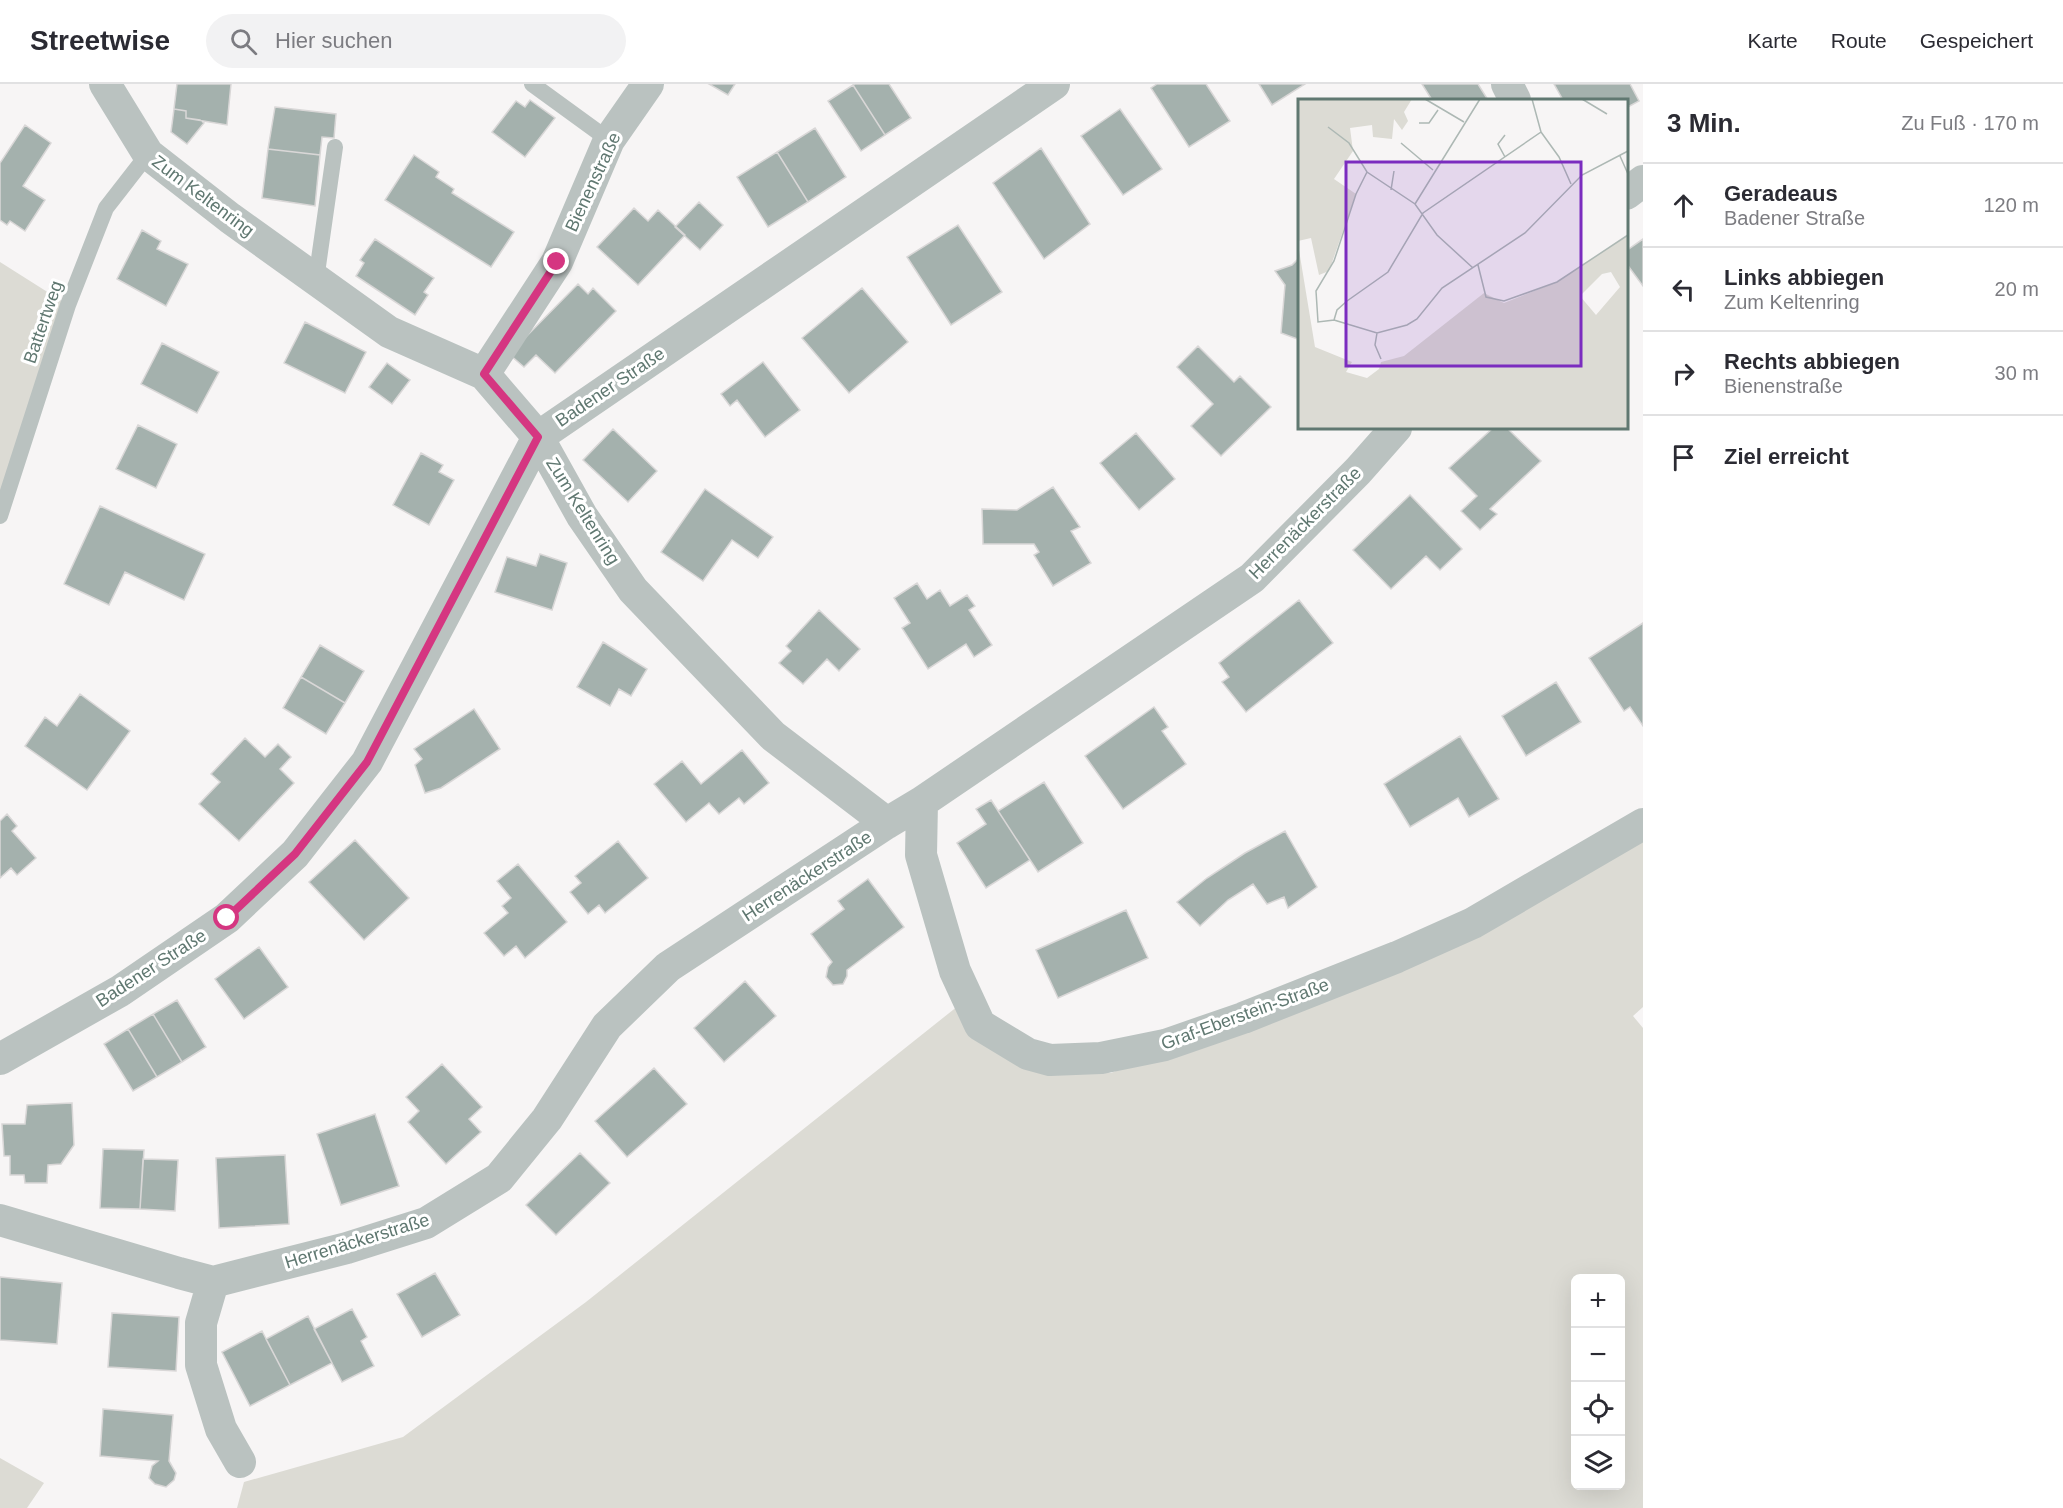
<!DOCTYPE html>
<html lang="de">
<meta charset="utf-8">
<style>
:root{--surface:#fff;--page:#f2f2f3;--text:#2b2b33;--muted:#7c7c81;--line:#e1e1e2}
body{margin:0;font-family:Helvetica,sans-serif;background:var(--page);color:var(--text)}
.controls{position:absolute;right:18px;bottom:18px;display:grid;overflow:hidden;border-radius:9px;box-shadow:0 6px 24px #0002}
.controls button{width:54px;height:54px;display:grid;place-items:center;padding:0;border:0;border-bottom:2px solid var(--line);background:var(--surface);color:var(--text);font:30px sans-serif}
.stop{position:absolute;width:18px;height:18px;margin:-14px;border:4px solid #d53681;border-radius:50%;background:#fff}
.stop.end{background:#d53681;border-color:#fff;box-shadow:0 2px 6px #0008}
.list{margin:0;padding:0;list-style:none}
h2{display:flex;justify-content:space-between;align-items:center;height:78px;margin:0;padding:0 24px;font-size:26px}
h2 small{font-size:20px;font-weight:400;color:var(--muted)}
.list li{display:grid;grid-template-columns:39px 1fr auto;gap:18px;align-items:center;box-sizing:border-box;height:84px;padding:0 24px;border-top:2px solid var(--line)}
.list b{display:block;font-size:22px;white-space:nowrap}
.list p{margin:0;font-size:20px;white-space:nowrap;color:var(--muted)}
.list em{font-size:20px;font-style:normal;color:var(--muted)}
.icon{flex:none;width:33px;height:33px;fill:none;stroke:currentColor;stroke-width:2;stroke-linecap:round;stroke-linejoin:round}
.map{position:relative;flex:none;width:1643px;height:1424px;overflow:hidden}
header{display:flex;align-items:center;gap:36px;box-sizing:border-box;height:84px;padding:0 30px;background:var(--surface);border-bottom:2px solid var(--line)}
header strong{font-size:28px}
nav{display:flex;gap:33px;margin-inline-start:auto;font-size:21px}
.search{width:420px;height:54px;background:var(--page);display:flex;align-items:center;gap:15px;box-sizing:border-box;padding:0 21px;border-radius:33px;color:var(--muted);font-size:22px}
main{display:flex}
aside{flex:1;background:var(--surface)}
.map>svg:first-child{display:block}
.green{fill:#dcdbd4;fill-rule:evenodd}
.building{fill:#a4b1ad;stroke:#d9d7d7;stroke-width:1.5}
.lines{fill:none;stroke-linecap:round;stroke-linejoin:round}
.service{stroke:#bac2c0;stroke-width:16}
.minor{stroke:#bac2c0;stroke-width:32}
.route{stroke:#d53681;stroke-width:8}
.labels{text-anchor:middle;stroke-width:6;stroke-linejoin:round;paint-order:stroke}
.street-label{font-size:18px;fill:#607871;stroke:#fff}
.inset-road{fill:none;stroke:#adb8b4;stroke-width:1.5}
.view{fill:#7b2cbf;fill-opacity:0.15;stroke:#7b2cbf;stroke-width:3}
.inset-edge{fill:none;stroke:#607871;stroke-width:3}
</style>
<header>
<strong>Streetwise</strong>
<div class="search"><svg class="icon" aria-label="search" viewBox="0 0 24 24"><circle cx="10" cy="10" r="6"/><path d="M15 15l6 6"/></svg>Hier suchen</div>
<nav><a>Karte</a><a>Route</a><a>Gespeichert</a></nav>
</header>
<main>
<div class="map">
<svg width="1643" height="1424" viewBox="0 0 1643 1424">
<rect width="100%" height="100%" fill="#f7f5f5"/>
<!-- green -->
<path class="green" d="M0,178L68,221L0,428Z
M1643,740V923L1633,932L1643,944V1424H237L244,1398L403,1353L586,1218L968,914L1028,970L1111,989L1243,934ZM1576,1194H1620V1402H1576Z
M0,1374L44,1399L27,1424H0Z"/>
<!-- building -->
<path class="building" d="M177,0H231L227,41L186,34V27L174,25Z
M709,0H735L728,11Z
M855,0H889L911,34L885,51L853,1Z
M1157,0H1206L1230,37L1189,63L1151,4Z
M1259,0H1305L1272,21Z
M1422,0H1478L1488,16H1432Z
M1554,0H1630L1639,17L1626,24V16H1563Z
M853,1L885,51L861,67L828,17Z
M530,16L555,34L525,73L492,48L516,17L525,23Z
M275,23L336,30L334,54L322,53L320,71L268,65Z
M174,25L186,27V34L200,36L204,39L187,60L171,48Z
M1120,25L1162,85L1123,111L1081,52Z
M25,41L51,59L23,102L45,116L25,147L10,137L7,141L0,136V79Z
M815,44L846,93L808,118L777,68Z
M1041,64L1090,140L1044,175L993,99Z
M268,65L320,71L315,122L262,114Z
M777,68L808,118L768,143L737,93Z
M414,71L439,88L436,93L454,105L452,109L514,148L491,183L385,116Z
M699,118L723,141L700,166L675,143Z
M634,124L648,137L658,126L685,151L638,201L597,163Z
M958,141L1002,208L951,241L907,173Z
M142,146L161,157L157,165L188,180L166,222L117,195Z
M375,155L434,194L424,208L428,211L415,231L356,192L364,179L360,176Z
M1643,155V202L1626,179V167Z
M1300,173V256L1281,249L1285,201L1275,187L1292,181Z
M578,200L588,210L593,204L616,227L555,289L536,271L524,283L509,270Z
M862,204L908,258L849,309L802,254Z
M305,238L366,268L345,309L284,279Z
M162,259L219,288L197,329L141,300Z
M1198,262L1234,298L1240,292L1271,323L1221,372L1191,342L1213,320L1177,283Z
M763,278L800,326L765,353L737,316L730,322L721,310Z
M387,279L410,296L392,320L369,303Z
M138,341L177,360L156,404L116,385Z
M1493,344H1507L1541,377L1490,425L1497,430L1480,446L1461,427L1477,412L1449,384Z
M613,345L657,387L628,418L583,376Z
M1136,349L1175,395L1139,426L1100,379Z
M421,369L443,381L439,388L454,396L429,441L393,421Z
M1053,403L1080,443L1071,447L1091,479L1053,502L1034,471L1039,468L1034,460H983L982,425L1017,426Z
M705,405L773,453L758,474L732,456L703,497L661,468Z
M1410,411L1462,465L1440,486L1426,472L1391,505L1353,466Z
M100,422L205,470L184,516L125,488L109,521L64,500Z
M540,470L567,479L552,526L495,508L507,473L536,482Z
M917,499L927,515L940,506L950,522L967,511L975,522L969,526L992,561L974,573L966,560L928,585L902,544L910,539L894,514Z
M1299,516L1333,559L1246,628L1222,598L1229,593L1219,579Z
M819,526L860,565L839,587L827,575L803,600L779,579L791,567L786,562Z
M1643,539V642L1630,623L1624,627L1589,574Z
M603,558L647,585L631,612L619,605L610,622L577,603Z
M320,561L364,587L345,619L301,593Z
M301,593L345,619L326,650L283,624Z
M1556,598L1581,638L1526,672L1502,632Z
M80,610L130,647L87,706L25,662L45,633L57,642Z
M1154,623L1168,643L1162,647L1186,680L1123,725L1085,672Z
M474,625L500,665L441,704L425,709L415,681L422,675L414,665Z
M1460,652L1499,715L1469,733L1458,714L1410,743L1384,700Z
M245,654L265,673L278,660L291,673L280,685L294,699L239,757L199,720L220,698L211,690Z
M742,666L769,699L744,720L739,714L719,730L709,719L686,738L654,700L682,677L701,700Z
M1044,698L1083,759L1038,788L998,727Z
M991,716L1030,776L986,804L957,759L986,740L976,725Z
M7,730L17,742L12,747L36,774L17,791L11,784L0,794V737Z
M1285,747L1317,803L1288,824L1284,813L1267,820L1253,800L1228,816L1200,842L1177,818L1207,794L1245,769Z
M355,756L409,814L364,856L309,798Z
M618,757L648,794L605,829L599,821L588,830L570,808L581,799L575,792Z
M518,780L567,838L525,874L516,862L504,872L484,849L508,829L502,822L511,814L497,797Z
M868,795L904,843L847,886V892L843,900L833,901L826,893L828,883L832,878L811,850L844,825L838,817Z
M1126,826L1148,874L1058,914L1036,866Z
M259,863L288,903L244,935L215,895Z
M745,897L776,932L724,978L694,944Z
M177,916L206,963L182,978L153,930Z
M153,930L182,978L157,993L128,945Z
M128,945L157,993L133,1007L104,960Z
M442,980L482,1023L469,1035L481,1048L446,1080L408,1038L419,1027L406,1013Z
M654,984L687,1020L627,1073L595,1037Z
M72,1019L74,1061L61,1080L48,1081L47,1099H25L24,1091H10V1072H4L2,1040H25L27,1021Z
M375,1030L399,1102L341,1121L317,1050Z
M103,1065L144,1066L140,1125L100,1124Z
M580,1069L610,1099L556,1151L526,1121Z
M285,1071L289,1140L219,1144L216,1074Z
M143,1075L178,1076L175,1127L140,1125Z
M435,1189L460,1231L422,1253L397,1210Z
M0,1193L62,1199L57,1260L0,1256Z
M352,1225L367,1253L361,1257L374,1282L342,1298L314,1245Z
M112,1229L179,1233L176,1287L108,1283Z
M308,1232L332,1279L290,1301L266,1255Z
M262,1247L290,1301L250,1322L222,1268Z
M103,1325L173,1331L169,1377L176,1389L174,1396L166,1403L155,1400L149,1394L152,1382L158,1377L100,1372Z"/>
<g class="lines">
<!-- service -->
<path class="service" d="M532,0L609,56
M316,196L335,63
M0,432L68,221L106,124L148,70"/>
<!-- minor -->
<path class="minor" d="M105,0L148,70L230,134L389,248L484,290L538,353L582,432L633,506L773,652L887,739
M1507,0L1515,16
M1626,110L1643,97
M484,290L557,178L609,56L648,0
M922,718L921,771L955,887L980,941L1028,970L1050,976L1101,974L1165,961L1243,934L1397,873L1473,839L1643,740
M0,975L120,907L227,834L295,770L367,678L538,353L1054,0
M0,1136L179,1189L213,1198L347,1164L426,1139L499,1094L547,1035L607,942L668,883L887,739L922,718L1252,494L1358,387L1396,344
M213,1198L201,1239V1281L221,1345L240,1378"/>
</g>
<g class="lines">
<!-- route -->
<path class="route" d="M227,834L295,770L367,678L538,353L484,290L557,178"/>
</g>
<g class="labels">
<!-- street labels -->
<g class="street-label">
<text transform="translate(593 98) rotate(-65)" y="6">Bienenstraße</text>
<text transform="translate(203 112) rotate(37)" y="6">Zum Keltenring</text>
<text transform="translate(43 238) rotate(-71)" y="6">Battertweg</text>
<text transform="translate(610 303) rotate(-34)" y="6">Badener Straße</text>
<text transform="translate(583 427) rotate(58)" y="6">Zum Keltenring</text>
<text transform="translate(1305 439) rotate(-45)" y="6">Herrenäckerstraße</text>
<text transform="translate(807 792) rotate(-33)" y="6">Herrenäckerstraße</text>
<text transform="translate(151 884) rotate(-33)" y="6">Badener Straße</text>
<text transform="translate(1245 930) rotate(-20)" y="6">Graf-Eberstein-Straße</text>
<text transform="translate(357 1157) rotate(-17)" y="6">Herrenäckerstraße</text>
</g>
</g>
<!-- overview -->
<g transform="translate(1298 15)">
<rect width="330" height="330" fill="#f7f5f5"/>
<path d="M0,0H114L106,13L110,22L104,31L96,20L94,40L75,38L74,26L52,29L55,52L36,80L58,95L31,172L21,176L13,139L0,142ZM330,136V330H0V145L17,248L54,263L48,273L69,279L81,270L83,263L106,257L186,194L206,204L259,183ZM313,173L322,188L298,216L282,197L304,175Z" fill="#dcdbd4" fill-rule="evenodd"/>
<path class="inset-road" d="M127,0L166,23M284,0L309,15M121,24H131L140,11M30,28L51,44L69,73L117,105L139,136L175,169M243,33L261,58L273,85M207,36L200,45L207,58M103,44L135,71M322,57L330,75M69,73L58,95L36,162L18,192L20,223L36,221L39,211L49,202L90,173L125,114L243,33L234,0M93,91L96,72M117,105L182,0M180,166L188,198L206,202L259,183L330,136M36,221L79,234L109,226L119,220L144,189L227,134L284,76L330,52M79,234L77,246L83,260"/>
<path class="view" d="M48,63H283V267H48Z"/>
<rect width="330" height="330" class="inset-edge"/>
</g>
</svg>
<div class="controls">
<button>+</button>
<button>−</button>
<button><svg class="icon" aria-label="locate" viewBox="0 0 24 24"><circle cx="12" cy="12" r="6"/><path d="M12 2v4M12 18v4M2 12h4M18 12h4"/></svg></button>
<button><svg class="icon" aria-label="layers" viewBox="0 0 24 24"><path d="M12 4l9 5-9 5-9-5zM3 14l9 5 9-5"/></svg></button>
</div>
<div class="stop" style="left:227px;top:834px"></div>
<div class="stop end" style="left:557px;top:178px"></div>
</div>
<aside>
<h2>3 Min.<small>Zu Fuß · 170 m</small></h2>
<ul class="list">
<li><svg class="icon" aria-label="ahead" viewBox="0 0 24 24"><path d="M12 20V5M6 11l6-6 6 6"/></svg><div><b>Geradeaus</b><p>Badener Straße</p></div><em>120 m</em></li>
<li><svg class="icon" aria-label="left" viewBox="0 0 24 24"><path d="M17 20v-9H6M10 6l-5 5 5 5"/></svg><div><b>Links abbiegen</b><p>Zum Keltenring</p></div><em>20 m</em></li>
<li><svg class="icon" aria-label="right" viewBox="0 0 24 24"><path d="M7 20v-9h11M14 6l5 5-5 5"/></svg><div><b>Rechts abbiegen</b><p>Bienenstraße</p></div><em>30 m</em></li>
<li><svg class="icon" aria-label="arrive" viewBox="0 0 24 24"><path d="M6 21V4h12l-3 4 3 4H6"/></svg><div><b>Ziel erreicht</b></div></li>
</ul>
</aside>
</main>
